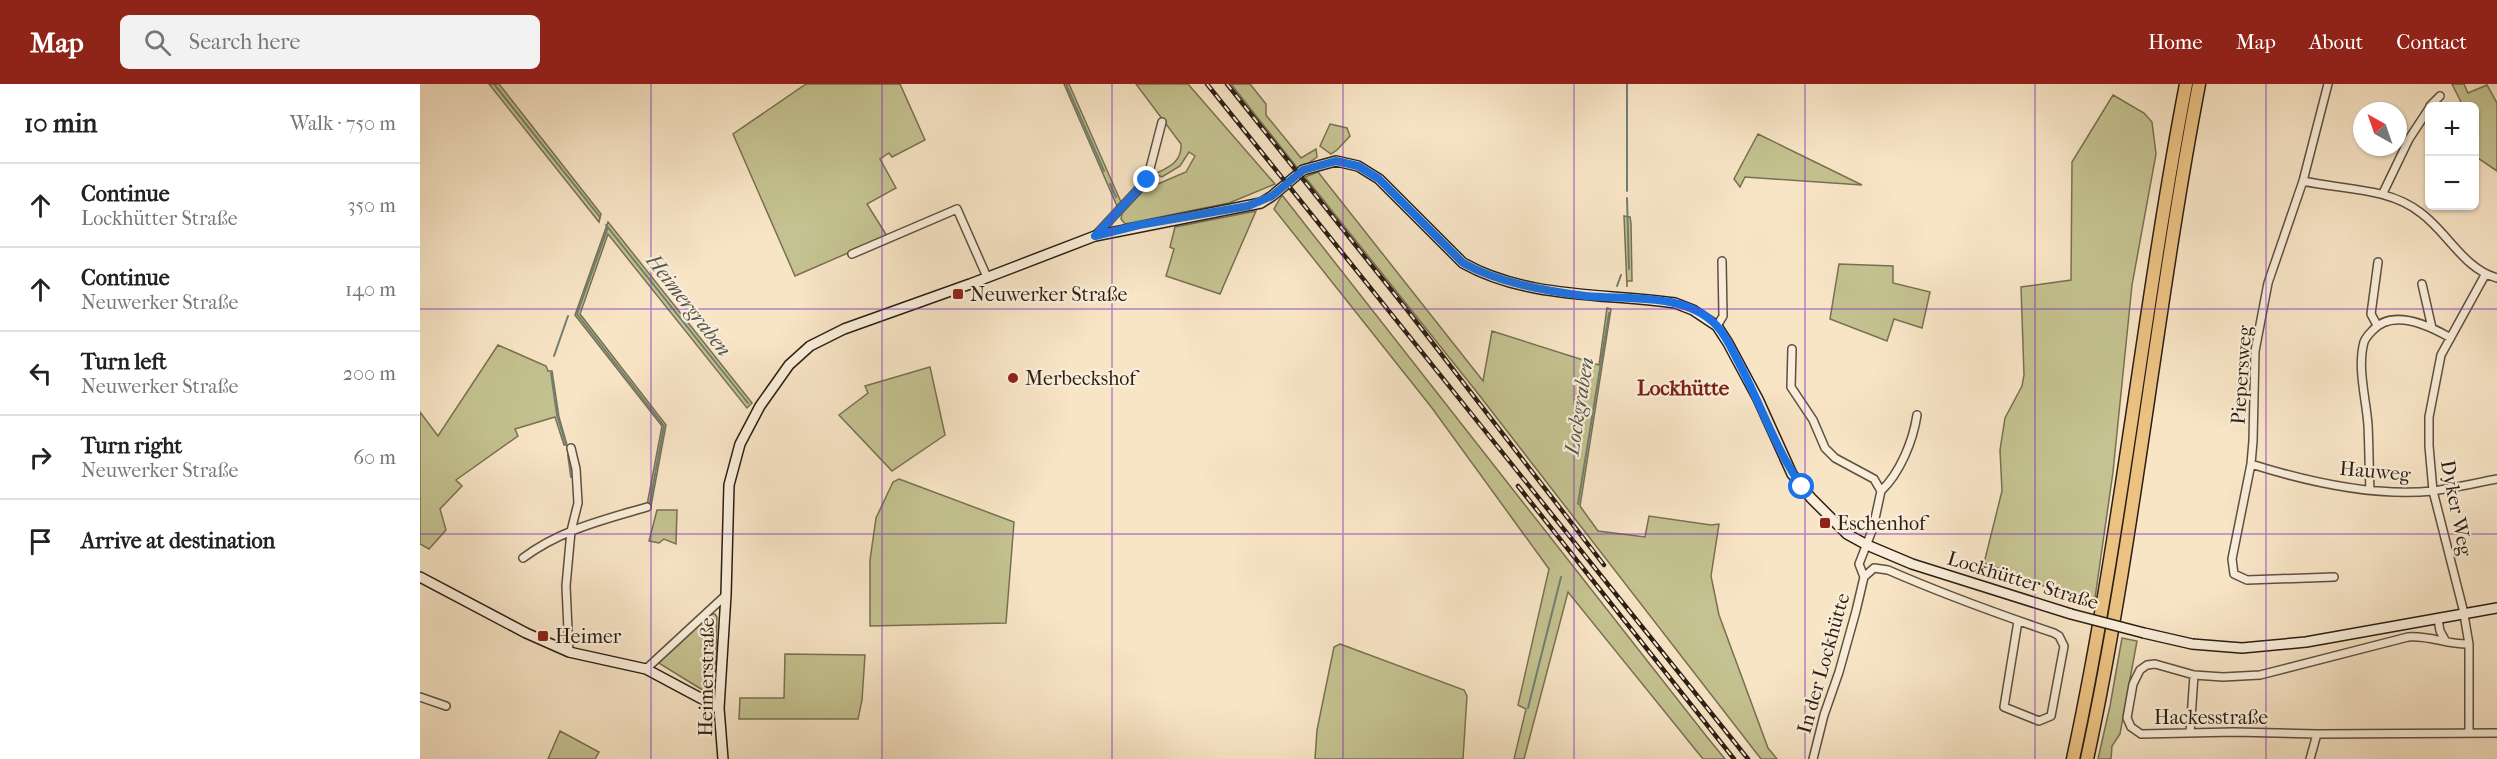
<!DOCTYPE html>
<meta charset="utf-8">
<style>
:root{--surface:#fff;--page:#f2f2f2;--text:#222;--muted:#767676;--line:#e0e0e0;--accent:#8f2418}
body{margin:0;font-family:"IM FELL French Canon",serif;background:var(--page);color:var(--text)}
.controls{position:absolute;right:18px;top:18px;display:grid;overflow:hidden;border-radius:9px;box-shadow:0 2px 4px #0004}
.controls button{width:54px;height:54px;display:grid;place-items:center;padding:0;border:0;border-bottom:2px solid var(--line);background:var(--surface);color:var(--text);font:30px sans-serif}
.compass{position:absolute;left:1933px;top:18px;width:54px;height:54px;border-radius:50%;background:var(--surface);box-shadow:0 2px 4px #0004;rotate:320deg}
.stop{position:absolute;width:18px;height:18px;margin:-14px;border:4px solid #1a73e8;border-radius:50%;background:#fff}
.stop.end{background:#1a73e8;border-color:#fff;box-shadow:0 2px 6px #0008}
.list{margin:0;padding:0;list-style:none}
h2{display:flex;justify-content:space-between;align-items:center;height:78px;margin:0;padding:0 24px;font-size:26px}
h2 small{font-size:20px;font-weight:400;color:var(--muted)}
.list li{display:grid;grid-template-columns:39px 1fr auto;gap:18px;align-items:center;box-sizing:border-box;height:84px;padding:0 24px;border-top:2px solid var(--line)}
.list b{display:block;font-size:22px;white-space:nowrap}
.list p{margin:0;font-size:20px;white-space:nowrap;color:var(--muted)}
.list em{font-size:20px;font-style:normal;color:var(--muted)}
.icon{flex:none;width:33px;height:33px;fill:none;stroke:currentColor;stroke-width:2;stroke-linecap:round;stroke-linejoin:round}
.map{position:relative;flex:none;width:2077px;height:675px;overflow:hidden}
header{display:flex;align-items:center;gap:36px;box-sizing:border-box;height:84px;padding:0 30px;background:var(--accent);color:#fff}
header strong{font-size:28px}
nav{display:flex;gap:33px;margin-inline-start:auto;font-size:21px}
.search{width:420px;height:54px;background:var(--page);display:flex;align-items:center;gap:15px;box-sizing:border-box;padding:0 21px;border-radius:9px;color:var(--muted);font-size:22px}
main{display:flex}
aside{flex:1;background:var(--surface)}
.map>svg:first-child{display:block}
.green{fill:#c4c290;stroke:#787052;stroke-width:1.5}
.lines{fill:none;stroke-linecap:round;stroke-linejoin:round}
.stream{stroke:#6f7f74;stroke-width:2}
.street-casing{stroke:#5e5040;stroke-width:10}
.secondary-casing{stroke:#2b1e14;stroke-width:12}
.highway-casing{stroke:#2b1e14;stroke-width:15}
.street{stroke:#faeeda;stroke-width:7}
.secondary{stroke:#faeeda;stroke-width:9}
.highway{stroke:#ecc283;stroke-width:12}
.rail-casing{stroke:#2b1e14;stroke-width:4.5}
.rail{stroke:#faeeda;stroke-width:2;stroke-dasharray:7;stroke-linecap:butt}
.secondary-bridge-casing{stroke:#2b1e14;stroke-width:12;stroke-linecap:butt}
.secondary-bridge{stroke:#faeeda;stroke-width:9}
.route{stroke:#1a73e8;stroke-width:8}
.grid{fill:none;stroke:#7b2cbf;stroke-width:1.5;stroke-opacity:0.55}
.poi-dot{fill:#8f2418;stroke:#faeeda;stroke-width:2}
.labels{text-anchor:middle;stroke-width:4.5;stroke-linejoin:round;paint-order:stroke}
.poi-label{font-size:20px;fill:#2b1e14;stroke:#faeeda;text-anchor:start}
.street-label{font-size:20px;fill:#2b1e14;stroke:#faeeda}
.water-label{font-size:21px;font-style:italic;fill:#53564c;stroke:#faeeda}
.neighbourhood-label{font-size:21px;font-weight:bold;fill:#7a1f14;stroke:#faeeda}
</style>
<header>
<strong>Map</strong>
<div class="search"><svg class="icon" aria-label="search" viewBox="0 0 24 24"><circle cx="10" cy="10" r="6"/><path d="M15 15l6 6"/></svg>Search here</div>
<nav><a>Home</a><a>Map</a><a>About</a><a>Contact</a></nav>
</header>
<main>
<aside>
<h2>10 min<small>Walk · 750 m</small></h2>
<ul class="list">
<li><svg class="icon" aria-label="ahead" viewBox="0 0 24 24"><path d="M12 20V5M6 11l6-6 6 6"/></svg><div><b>Continue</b><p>Lockhütter Straße</p></div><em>350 m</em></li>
<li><svg class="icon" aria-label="ahead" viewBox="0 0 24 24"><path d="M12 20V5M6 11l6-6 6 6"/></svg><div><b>Continue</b><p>Neuwerker Straße</p></div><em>140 m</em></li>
<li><svg class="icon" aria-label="left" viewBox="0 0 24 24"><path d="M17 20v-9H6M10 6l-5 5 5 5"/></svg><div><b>Turn left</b><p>Neuwerker Straße</p></div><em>200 m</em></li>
<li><svg class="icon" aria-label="right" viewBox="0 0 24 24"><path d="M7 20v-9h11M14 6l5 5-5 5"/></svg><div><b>Turn right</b><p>Neuwerker Straße</p></div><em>60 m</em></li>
<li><svg class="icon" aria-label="arrive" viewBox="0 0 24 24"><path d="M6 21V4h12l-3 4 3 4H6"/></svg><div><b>Arrive at destination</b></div></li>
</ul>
</aside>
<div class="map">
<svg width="2077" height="675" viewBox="0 0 2077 675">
<rect width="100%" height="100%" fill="#f8e5c6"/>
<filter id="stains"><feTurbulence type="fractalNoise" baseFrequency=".00333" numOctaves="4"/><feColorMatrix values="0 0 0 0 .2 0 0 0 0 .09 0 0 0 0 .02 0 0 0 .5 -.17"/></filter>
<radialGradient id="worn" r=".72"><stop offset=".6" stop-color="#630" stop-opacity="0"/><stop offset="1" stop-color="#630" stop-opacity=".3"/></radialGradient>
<!-- green -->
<path class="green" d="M69,0H79L181,130L179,138Z
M386,0H480L505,56L472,73L469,69L460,75L476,104L447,120L467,152L375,192L313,50Z
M644,0H649L701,118L697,122Z
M716,0H768L855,100L809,119L705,140L701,135L702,129L724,106L766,88L775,72L769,68L760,82L742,93L735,90C749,83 762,78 761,60Z
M811,0H830L846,20V31L881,74L896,65L897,73L879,86Z
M2032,0H2044L2048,9L2067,1L2077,19V87L2055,72L2054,22H2043Z
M1693,11L1724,29L1732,38L1736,70L1712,201L1693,388L1674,521L1564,479L1582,407L1580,366L1585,334L1602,302L1604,291L1601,203L1651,196L1652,78Z
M910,40L927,44L930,52L917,66L911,70L900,62Z
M1338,50L1442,101L1325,93L1320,103L1314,95Z
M898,88L1063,297L1072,247L1179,281L1187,224L1191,225L1160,422L1178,447L1225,453L1229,432L1291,441L1299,440L1291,492L1299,531L1348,664L1357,675H1341L1056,307L885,93Z
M862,111L1287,653L1305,675H1283L1148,508L1104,675H1094L1106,625L1098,621L1129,485L1012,324L854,125Z
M836,127L800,210L746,192L754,165L750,163L755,143Z
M1204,132L1210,133L1211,139L1212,197H1207V203Z
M188,138L332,319L327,324L188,150L160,230L246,341L231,422L227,421L242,342L155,231Z
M1419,180L1473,182V199L1510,208L1502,244L1474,235L1467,257L1410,235Z
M78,261L126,282L128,287H132L139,333L147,361H144L135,333L95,345L98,352L36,396L42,402L20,425L26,446L9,465L0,460V328L18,352Z
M510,283L525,351L472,387L419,331L448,309L445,302Z
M479,395L594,438L586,539L450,542V476L456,434L473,398Z
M237,426H257L256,460L244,455L239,459L229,457Z
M288,530H295L297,533L295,604L289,610L237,578L261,558Z
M1702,554L1717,557L1700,650L1692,662L1691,675H1678L1690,622Z
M920,560L1044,606L1047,612L1043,675H895L897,646L914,563Z
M365,570L445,571L442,616L438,635H319L320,614H364Z
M140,647L179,668L175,675H128Z"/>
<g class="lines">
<!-- stream -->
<path class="stream" d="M74,0L180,133
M646,0L684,87
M690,100L696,113
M1207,107V0
M1207,114L1209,185
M186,141L328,319
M188,143L157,230L244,342L230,418
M1197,202L1201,191
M134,272L148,232
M131,289L137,331L146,361
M148,371L151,393
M1158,420L1189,229
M1108,624L1141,493"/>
<!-- street casing -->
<g class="street-casing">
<path id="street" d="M1908,0L1883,97L1848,199L1835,267L1833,357L1831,380L1812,475L1814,490L1827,496L1914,493
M2010,22L2020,12
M1883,97C1923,106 1968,103 2001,129C2028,149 2044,185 2077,194
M1963,109L1989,55L2010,23
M675,152L727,96L742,38
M432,170L537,125L567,193
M2002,200L2012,244
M1957,241L1951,230L1958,178
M1297,242L1303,232L1302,177
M1372,265L1371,303L1393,336L1405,364L1415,374L1454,395L1461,407L1453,444L1439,480L1444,493L1436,527L1419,588L1404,631L1393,675
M1831,380C1888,398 1953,413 2013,407C2034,404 2056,399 2077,395
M1950,406C1949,384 1949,362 1948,341C1946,314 1937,284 1944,258C1946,253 1949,250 1952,247C1972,224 2008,241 2029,253
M1461,407C1480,389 1493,357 1497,331
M103,474C140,446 183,436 227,423
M1444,493L1454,484L1468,486C1523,510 1578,530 1634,549L1639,552L1644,562L1631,632L1619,637L1584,623L1598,537
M2018,535L2020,547L2025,556
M2049,560C2028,561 2009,551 1988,553L1840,591L1803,593L1774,591L1735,580L1727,581L1720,586L1713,600L1707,634L1711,643L1721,650L1814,648L1897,650L2077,649
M149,568L146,502L151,447L158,419L156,385L151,364
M226,585L306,511
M0,613L26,622
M1770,649L1774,591
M2049,649V560L2043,525L2013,407L2009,362V333L2021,271L2065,191
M1890,675L1897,650"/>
</g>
<!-- secondary casing -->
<g class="secondary-casing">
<path id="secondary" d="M0,493L106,549L149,568L226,585L299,624
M1724,549L1772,560L1822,564L1886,558L2077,524
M303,675L299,624L306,511L309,401L320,360L340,322L369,281L390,262L424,245L550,200L675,152L841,119L852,112L883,86L916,77L938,82L959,95L1043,179C1107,215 1185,209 1255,219L1273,226L1297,242L1308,259L1338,315L1372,390L1391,414L1427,450L1447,461L1492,480L1651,530"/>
</g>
<!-- highway casing -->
<g class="highway-casing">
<path id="highway" d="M1653,675C1701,452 1723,224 1766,0
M1667,675C1715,452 1736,224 1779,0"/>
</g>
<!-- street -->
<use href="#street" class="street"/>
<!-- secondary -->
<use href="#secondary" class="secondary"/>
<!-- highway -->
<use href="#highway" class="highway"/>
<!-- rail casing -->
<g class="rail-casing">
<path id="rail" d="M787,0L1328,675
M807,0L988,227L1184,481
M1098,402L1314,675"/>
</g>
<!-- rail -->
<use href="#rail" class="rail"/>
<!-- secondary-bridge casing -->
<g class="secondary-bridge-casing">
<path id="secondary-bridge" d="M1651,530L1724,549"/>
</g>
<!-- secondary-bridge -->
<use href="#secondary-bridge" class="secondary-bridge"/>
</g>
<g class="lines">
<!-- route -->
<path class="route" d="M727,96L675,152L719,141L828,122L852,112L883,86L916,77L938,82L959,95L1043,179C1079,199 1126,207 1166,212C1207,216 1266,208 1297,242C1307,253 1313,268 1320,281C1341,321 1356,366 1382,403"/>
</g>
<!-- grid -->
<path class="grid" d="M231,0V675M462,0V675M692,0V675M923,0V675M1154,0V675M1385,0V675M1615,0V675M1846,0V675M0,225H2077M0,450H2077"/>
<!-- markers -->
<g class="poi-dot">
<rect x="532" y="204" width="12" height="12" rx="3"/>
<circle cx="593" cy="294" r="6"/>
<rect x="1399" y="433" width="12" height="12" rx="3"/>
<rect x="117" y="546" width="12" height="12" rx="3"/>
</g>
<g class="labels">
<!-- poi labels -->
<g class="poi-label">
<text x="550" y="217">Neuwerker Straße</text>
<text x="605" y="301">Merbeckshof</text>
<text x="1417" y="446">Eschenhof</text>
<text x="135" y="559">Heimer</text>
</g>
<!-- street labels -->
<g class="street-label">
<text transform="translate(1821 291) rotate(-86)" y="7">Piepersweg</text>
<text transform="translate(1955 387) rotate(5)" y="7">Hauweg</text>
<text transform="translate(2037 424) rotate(79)" y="7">Dyker Weg</text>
<text transform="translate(1603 496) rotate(17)" y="7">Lockhütter Straße</text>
<text transform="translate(1403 579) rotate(-74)" y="7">In der Lockhütte</text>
<text transform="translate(286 593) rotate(-89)" y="7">Heimerstraße</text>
<text x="1791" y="640">Hackesstraße</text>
</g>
<!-- water labels -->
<g class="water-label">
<text transform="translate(269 221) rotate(52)" y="7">Heimergraben</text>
<text transform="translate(1159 322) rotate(-81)" y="7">Lockgraben</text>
</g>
<!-- neighbourhood labels -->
<g class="neighbourhood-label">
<text x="1263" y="311">Lockhütte</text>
</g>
</g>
<rect width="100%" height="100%" filter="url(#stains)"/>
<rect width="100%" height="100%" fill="url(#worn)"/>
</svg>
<div class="controls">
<button>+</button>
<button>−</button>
</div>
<svg class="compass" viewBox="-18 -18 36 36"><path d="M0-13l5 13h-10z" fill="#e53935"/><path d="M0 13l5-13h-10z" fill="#767676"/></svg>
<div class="stop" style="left:1382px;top:403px"></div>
<div class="stop end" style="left:727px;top:96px"></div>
</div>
</main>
